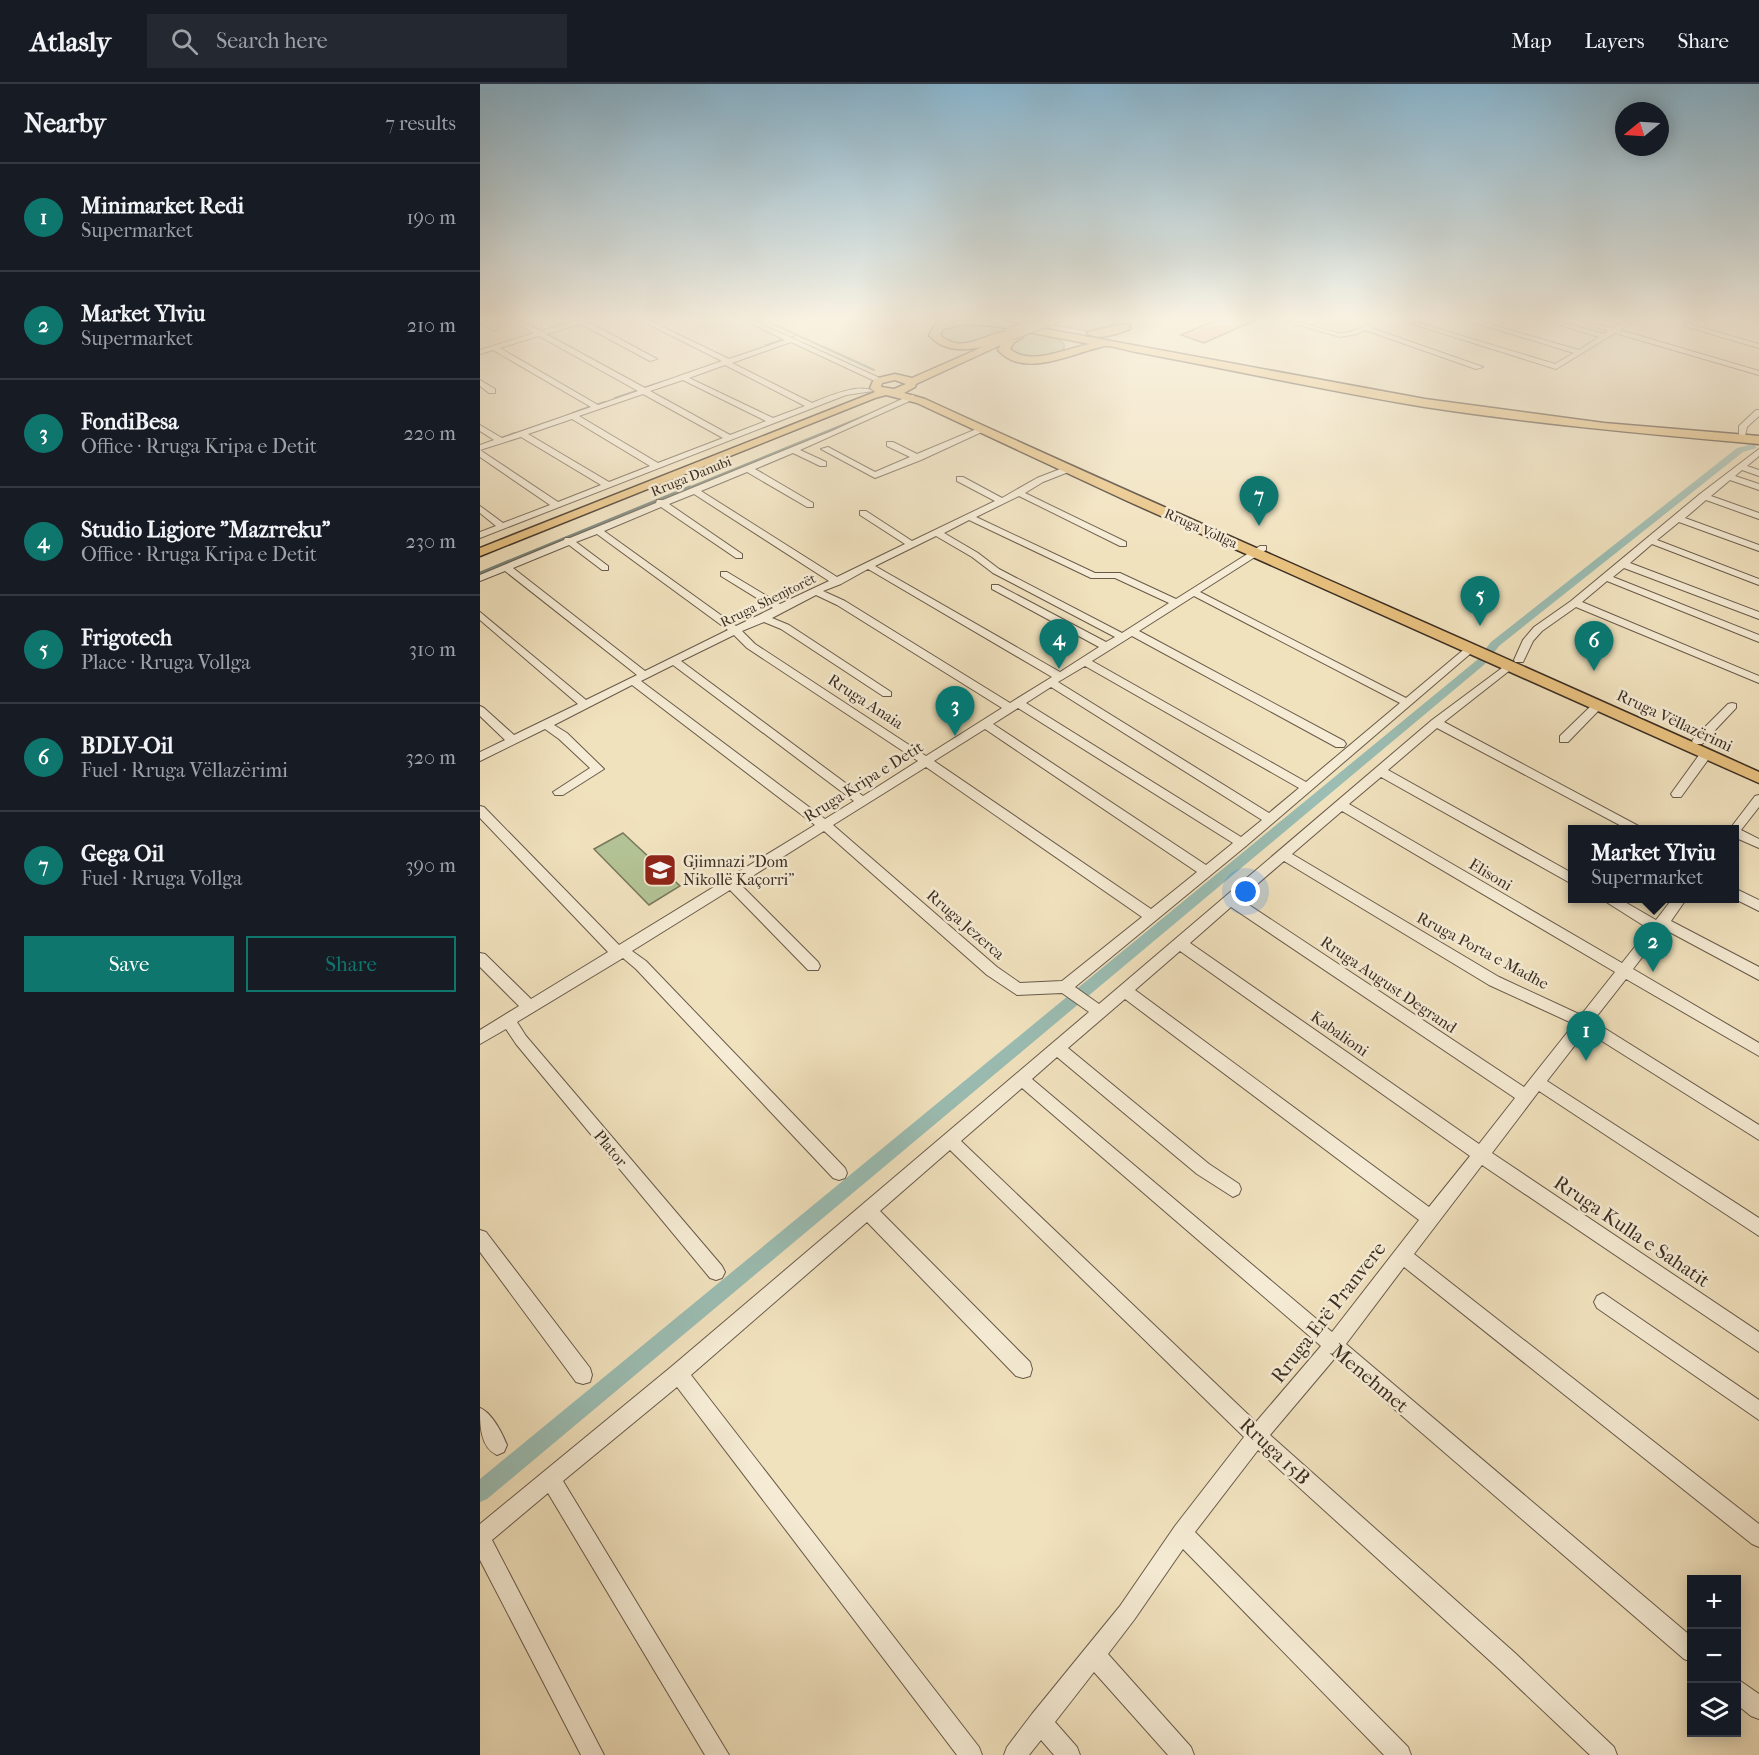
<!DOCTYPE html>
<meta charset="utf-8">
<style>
:root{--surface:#171b24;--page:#242831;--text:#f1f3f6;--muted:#9ea1a6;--line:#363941;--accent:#0f766e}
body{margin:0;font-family:"IM FELL French Canon",serif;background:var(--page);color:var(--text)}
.controls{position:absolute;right:18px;bottom:18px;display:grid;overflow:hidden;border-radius:0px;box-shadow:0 3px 15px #0003}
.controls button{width:54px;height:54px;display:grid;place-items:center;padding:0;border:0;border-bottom:2px solid var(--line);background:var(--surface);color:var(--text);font:30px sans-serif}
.compass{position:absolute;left:1135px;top:18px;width:54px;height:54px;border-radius:50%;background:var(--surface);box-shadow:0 3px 15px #0003;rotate:252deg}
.you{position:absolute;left:766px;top:808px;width:21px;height:21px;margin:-15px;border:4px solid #fff;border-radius:50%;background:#1a73e8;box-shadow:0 0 0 9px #1a73e833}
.badge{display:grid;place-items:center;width:39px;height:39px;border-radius:50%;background:var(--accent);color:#fff;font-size:20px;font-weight:700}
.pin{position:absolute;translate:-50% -50px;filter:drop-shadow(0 2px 3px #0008)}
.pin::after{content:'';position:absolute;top:32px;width:21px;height:18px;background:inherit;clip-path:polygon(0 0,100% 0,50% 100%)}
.popup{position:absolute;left:1088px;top:741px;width:171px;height:78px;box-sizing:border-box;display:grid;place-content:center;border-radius:0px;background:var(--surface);filter:drop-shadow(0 2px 4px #0005);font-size:20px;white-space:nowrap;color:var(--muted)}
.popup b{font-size:22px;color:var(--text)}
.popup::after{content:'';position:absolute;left:50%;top:100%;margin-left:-12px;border:12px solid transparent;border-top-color:var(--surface)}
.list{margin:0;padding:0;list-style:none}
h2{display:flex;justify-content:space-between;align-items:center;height:78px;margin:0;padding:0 24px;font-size:26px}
h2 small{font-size:20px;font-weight:400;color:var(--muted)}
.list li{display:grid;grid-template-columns:39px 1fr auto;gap:18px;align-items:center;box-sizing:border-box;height:108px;padding:0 24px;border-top:2px solid var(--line)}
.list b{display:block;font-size:22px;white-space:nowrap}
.list p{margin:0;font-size:20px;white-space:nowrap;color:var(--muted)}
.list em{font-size:20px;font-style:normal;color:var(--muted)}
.actions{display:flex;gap:12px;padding:18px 24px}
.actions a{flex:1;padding:14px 0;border:2px solid var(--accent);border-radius:0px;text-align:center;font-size:21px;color:var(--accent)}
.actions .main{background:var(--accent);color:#fff}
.icon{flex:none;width:33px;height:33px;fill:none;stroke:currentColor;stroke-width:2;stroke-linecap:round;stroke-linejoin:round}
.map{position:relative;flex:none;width:1279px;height:1671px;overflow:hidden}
header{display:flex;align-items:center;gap:36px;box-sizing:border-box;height:84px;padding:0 30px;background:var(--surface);border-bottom:2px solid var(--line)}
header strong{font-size:28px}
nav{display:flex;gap:33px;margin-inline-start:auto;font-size:21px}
.search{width:420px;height:54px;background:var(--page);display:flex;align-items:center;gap:15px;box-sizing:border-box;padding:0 21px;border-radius:0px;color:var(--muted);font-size:22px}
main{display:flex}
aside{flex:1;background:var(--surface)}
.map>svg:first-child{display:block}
.green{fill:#b4c496;stroke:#78785c;stroke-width:1.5}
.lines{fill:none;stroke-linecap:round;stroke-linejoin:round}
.stream-far1{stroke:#758379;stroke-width:2}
.stream{stroke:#758379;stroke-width:3}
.canal{fill:#9bbdb3;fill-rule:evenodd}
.building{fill:#e9a697;stroke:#3b2d23;stroke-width:1.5}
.minor-casing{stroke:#685a4a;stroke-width:2}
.major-casing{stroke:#3b2d23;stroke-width:3}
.highway-casing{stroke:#3b2d23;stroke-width:3}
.minor{fill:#f6ecd5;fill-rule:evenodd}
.major{fill:#e8c17f;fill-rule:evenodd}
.highway{fill:#e8c17f;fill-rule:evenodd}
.highway-bridge-casing{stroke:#3b2d23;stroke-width:14;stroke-linecap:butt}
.highway-bridge{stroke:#e8c17f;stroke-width:12}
.labels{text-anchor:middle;stroke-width:5;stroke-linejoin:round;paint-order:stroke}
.far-street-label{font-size:14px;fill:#3b2d23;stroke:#f6ecd5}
.street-label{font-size:16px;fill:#3b2d23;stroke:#f6ecd5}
.poi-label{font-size:16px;fill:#3b2d23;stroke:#f6ecd5;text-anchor:start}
.near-street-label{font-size:20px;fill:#3b2d23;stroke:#f6ecd5}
</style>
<header>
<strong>Atlasly</strong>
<div class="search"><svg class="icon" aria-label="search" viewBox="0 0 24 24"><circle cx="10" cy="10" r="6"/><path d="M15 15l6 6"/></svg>Search here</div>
<nav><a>Map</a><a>Layers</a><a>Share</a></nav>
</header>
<main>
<aside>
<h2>Nearby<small>7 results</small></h2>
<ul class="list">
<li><span class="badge">1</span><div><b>Minimarket Redi</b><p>Supermarket</p></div><em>190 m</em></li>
<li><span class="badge">2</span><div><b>Market Ylviu</b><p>Supermarket</p></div><em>210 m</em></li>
<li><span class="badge">3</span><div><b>FondiBesa</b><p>Office · Rruga Kripa e Detit</p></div><em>220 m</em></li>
<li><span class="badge">4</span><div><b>Studio Ligjore &quot;Mazrreku&quot;</b><p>Office · Rruga Kripa e Detit</p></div><em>230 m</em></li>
<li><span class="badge">5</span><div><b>Frigotech</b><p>Place · Rruga Vollga</p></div><em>310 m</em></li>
<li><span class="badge">6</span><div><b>BDLV-Oil</b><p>Fuel · Rruga Vëllazërimi</p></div><em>320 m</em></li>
<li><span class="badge">7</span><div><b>Gega Oil</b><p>Fuel · Rruga Vollga</p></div><em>390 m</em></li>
</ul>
<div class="actions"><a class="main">Save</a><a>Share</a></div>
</aside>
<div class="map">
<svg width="1279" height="1671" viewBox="0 0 1279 1671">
<rect width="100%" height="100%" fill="#f1e2be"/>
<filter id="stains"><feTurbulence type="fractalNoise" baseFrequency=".00333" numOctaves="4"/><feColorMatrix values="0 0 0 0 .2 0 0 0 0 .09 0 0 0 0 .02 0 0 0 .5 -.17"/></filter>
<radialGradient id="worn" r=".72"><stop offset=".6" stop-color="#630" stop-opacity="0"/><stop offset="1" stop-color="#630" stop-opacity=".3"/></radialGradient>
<!-- green -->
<path class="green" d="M585,236H643L642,241L613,248L574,241Z
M497,239L533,246C509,255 489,263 463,257L458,249L473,240Z
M552,249L578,255L584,260V265C571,278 546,274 531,269L528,262L533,256Z
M143,749L200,802L169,821L114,765Z"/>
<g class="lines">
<!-- stream-far1 -->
<path class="stream-far1" d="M284,236L317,251L312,253
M317,251L394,286
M286,261L305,255
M163,304L182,298
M135,314L156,307
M116,321L125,318
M93,329L109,323
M21,354L35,349
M206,405L387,331"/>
<!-- stream -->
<path class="stream" d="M0,489L210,403"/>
<!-- canal -->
<path class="canal" d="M1273,360H1276V364L1263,368L1019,562L1005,580L7,1415L0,1418V1395L997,576L1011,558L1257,364Z"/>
</g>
<!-- building -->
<path class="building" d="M737,236H776L724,259L701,251Z"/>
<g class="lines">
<!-- minor casing -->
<g class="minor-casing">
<path id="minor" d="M0,236H4L18,245L13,246L0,239Z
M32,236H39L61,247L99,236H109L108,238L177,275L170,277L101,240L66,250L165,304L242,277L160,236H168L249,275L305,256L264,236H272L404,296L397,298L311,258L252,279L332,319C347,313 378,299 393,307L366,311L0,454V448L16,442L0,429V422L23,439L70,421L0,373V366L78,418L121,401L41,353L0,366V361L14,356L0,347V341L22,354L111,323L13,266L0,270V266L54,249ZM59,252L158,307L118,321L20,264ZM245,281L325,322L293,334L209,294ZM203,296L286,337L250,351L170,307ZM163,310L243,354L178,379L99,332ZM92,335L170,382L129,398L48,350Z
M199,236H206L207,237L204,239Z
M803,236C822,236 840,246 859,249C876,251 888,236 904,236L891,244L1003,283L996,285L885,246L877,250L860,253Z
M920,236H929L1075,280L1094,269L986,236H995L1099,266L1119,253L1064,236H1073L1124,250L1128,247L1110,241V239L1133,244L1147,236H1154L1140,246L1279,287V291L1135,249L1076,285Z
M1271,236H1279V239L1272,237Z
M1206,239L1279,260V264L1204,242Z
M0,296L15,305V309H9L0,302Z
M431,311H434V315L320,366L346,378V382H340L313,369L275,385L333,419V423H327L267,388L221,407L357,493L425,460L380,431V427H386L432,457L515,417L477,397V393H483L522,414L557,394L588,382L592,385L591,387L563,398L545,409L646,458V462H640L539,412L496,433L615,489H640L696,515L780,462H786V466L720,508L926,614L988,562L992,561L997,564L766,762L595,903L619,920L952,636L1030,578L1035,581L1034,583L964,638L1166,746H1149L957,644L908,686L1092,789V800L901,693L869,720L1142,879L1169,845L1120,814H1138L1176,836L1193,814H1207L1191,837L1279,883V896L1184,845L1153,885L1279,959V972L1146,895L1113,937L1279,1041V1056L1106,947L1067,997L1279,1134V1152L1059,1007L1012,1069L1279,1248V1268L1002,1081L934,1170L1279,1440V1463L1272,1460L924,1183L866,1260L1212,1553V1578L1204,1575L855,1274L790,1351L1035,1569L1134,1663L1137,1671H1110L1019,1585L778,1366L715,1448L928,1663L931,1671H904L703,1465L654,1536L628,1570L711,1663L714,1671H688L614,1588L575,1638L597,1663L600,1671H574L561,1656L549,1671H524L527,1663L552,1630L640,1522L695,1442L764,1353L470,1066L400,1127L550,1278L552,1285L550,1292L543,1294L536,1292L387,1138L211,1291L499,1663L502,1671H477L197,1303L83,1397L249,1671H225L68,1409L12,1456L124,1671H101L0,1476V1440L191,1283L609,928L582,909L537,911L507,891L344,747L260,800L338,878L340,882L338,886H328L250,806L152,867L166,877L365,1084L367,1089L365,1094L359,1096L353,1094L156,885L143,874L37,938L46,952L242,1182L245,1188L242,1194L236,1196L230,1194L36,960L26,945L0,960V946L39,922L0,883V869L5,870L51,915L128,868L0,734V722L4,723L139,861L335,741L152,601L74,641L87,649L124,685L83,711H75L73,708L110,684L79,655L65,645L0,677V668L25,656L0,632V622L4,624L34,651L98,620L0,536V528L106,616L157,591L25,487L0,497V491L84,456L85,454H90L176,419L177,416H183L352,347ZM214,410L349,497L300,520L247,488H241V492L293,524L256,542L124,447L181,423L256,474H262V470L189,420ZM489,436L611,494H635L689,519L642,549L519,485L498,469L464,449ZM117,450L248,546L165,587L33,484L89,461L122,486H128V482L96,458ZM456,452L492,473L513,489L635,553L626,558L518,501H512V505L619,563L580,588L395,482ZM388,485L572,593L530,619L365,517L343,507L361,500ZM336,511L357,521L522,624L446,672L275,560L262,547L284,538L301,545L403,612H411V608L309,541L292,534ZM714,512L920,619L826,698L612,577L652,552L856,663H864L866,660L864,657L659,547ZM254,551L267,564L438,677L383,712L201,577ZM193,581L374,717L345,735L161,597ZM605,582L819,704L789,729L578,598ZM571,603L782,736L761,753L546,619ZM538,624L753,759L726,781L513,640ZM505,645L717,788L671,825L454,677ZM446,683L662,833L582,897L540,899L517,883L353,741ZM862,727L1135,888L1101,931L1019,893L812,770ZM804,777L1009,901L1094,940L1044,1003L760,815ZM751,823L1035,1014L999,1060L710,859ZM700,867L990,1072L949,1123L655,906ZM645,915L939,1136L852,1248L552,995L577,973L717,1090L753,1113L759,1110L761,1105L759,1100L729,1080L588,964ZM542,1004L841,1262L776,1338L481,1057Z
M1276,326H1279V332L1267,343L1265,352H1259V342Z
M499,344L506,346L441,376L395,394L341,365L348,363L395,388L430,373L407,362V358H413L437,370Z
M1279,365V372L1267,382L1279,386V392L1262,386L1255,392L1279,400V406L1250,396L1231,412L1279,429V435L1226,416L1205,434L1279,461V467L1199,438L1177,456L1279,495V501L1172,460L1150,479L1279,528V535L1144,484L1133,493L1279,551V558L1127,497L1102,518L1279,592V599L1096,523L1062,547L1053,557L1043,578H1035L1034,576L1043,556L1054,543L1091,517L1220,410Z
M1118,618L1124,621L1122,623L1088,658H1080V652L1114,619Z
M1252,619L1256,620V624L1222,660H1214L1212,657L1214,654L1248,620Z
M1226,666L1232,670L1230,673L1201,713H1193L1191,710L1193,707L1222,667Z
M1279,711V723L1261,746L1279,755V764L1254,753V746H1249L1275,712Z
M1254,804L1279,816V827L1253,814Z
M0,1146L6,1148L110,1284L112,1291L110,1298L103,1300L96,1298L0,1168Z
M1123,1209L1279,1316V1336L1117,1224L1114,1218L1117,1212Z
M0,1324C12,1329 22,1349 27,1361L24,1368L17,1371C0,1363 0,1341 0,1324Z
M1256,1594L1279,1610V1635L1271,1632L1256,1620Z"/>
</g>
<!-- major casing -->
<g class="major-casing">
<path id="major" d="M532,250L540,252L436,300L435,303L424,309L445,315C722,442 1001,562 1279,688V699L645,416L437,319L406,311L395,314L0,472V464L395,308L390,304L394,295L415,290L432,294ZM415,296L426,300L414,305L401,303L402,299Z"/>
</g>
<!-- highway casing -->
<g class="highway-casing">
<path id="highway" d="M458,236H468L467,238L517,236L945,315L1124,339L1279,352V360C1167,350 1056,340 945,323C849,307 752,286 656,268C647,267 633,261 625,262C595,268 544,296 518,266L523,257C499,265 467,273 449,251ZM485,240L516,242L610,260C586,264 551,283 530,265L533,259L543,253V249C538,248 534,247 529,247C507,248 482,272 460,251L463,245Z
M646,240L650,241V245C638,250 618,257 607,249C611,246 637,242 646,240Z"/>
</g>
<!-- minor -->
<use href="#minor" class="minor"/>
<!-- major -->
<use href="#major" class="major"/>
<!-- highway -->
<use href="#highway" class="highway"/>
<!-- highway-bridge casing -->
<g class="highway-bridge-casing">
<path id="highway-bridge" d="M530,250L568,236"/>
</g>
<!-- highway-bridge -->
<use href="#highway-bridge" class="highway-bridge"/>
</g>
<!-- sky -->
<linearGradient id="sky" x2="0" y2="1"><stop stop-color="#89b8d3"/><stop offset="0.5" stop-color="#f9f2e2"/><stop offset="1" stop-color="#f9f2e2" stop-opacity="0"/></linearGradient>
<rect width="1279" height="470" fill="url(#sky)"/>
<!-- icons -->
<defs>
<g id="school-square" transform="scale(1.725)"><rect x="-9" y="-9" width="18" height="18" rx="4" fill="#8f2418" stroke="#f6ecd5"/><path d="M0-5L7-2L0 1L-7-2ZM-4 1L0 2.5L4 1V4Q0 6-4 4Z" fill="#fff"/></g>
</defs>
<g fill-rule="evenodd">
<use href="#school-square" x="180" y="786"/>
</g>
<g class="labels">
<!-- far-street labels -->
<g class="far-street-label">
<text transform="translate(211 392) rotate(-22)" y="5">Rruga Danubi</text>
<text transform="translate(721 444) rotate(24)" y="5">Rruga Vollga</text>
<text transform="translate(288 516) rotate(-26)" y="5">Rruga Shenjtorët</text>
</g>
<!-- street labels -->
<g class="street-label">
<text transform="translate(386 617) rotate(33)" y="6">Rruga Anaia</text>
<text transform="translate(1195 636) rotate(25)" y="6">Rruga Vëllazërimi</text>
<text transform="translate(383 697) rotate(-32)" y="6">Rruga Kripa e Detit</text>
<text transform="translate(1011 790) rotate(31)" y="6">Elisoni</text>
<text transform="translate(486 840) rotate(41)" y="6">Rruga Jezerca</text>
<text transform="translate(1003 866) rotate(28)" y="6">Rruga Porta e Madhe</text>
<text transform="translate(909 900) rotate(34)" y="6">Rruga August Degrand</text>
<text transform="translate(860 949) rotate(35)" y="6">Kabalioni</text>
<text transform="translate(131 1064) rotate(50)" y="6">Plator</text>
</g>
<!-- poi labels -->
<g class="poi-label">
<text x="203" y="783">Gjimnazi "Dom<tspan x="203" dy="18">Nikollë Kaçorri"</tspan></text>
</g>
<!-- near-street labels -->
<g class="near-street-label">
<text transform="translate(1152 1147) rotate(34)" y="7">Rruga Kulla e Sahatit</text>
<text transform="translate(848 1228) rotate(-52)" y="7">Rruga Erë Pranvere</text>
<text transform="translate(890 1294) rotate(40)" y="7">Menehmet</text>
<text transform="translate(795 1367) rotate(43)" y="7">Rruga 15B</text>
</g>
</g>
<rect width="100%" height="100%" filter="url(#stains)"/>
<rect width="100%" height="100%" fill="url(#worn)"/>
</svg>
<div class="controls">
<button>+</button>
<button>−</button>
<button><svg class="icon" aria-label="layers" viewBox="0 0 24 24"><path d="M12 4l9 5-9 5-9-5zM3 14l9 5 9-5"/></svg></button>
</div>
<svg class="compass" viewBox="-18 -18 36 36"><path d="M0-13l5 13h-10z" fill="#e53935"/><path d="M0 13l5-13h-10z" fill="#9ea1a6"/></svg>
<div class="you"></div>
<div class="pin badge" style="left:1106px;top:977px">1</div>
<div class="pin badge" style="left:1173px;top:888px">2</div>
<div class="popup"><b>Market Ylviu</b>Supermarket</div>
<div class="pin badge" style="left:475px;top:652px">3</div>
<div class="pin badge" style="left:579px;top:585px">4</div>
<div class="pin badge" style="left:1000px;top:542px">5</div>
<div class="pin badge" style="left:1114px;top:587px">6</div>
<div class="pin badge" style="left:779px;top:442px">7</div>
</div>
</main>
